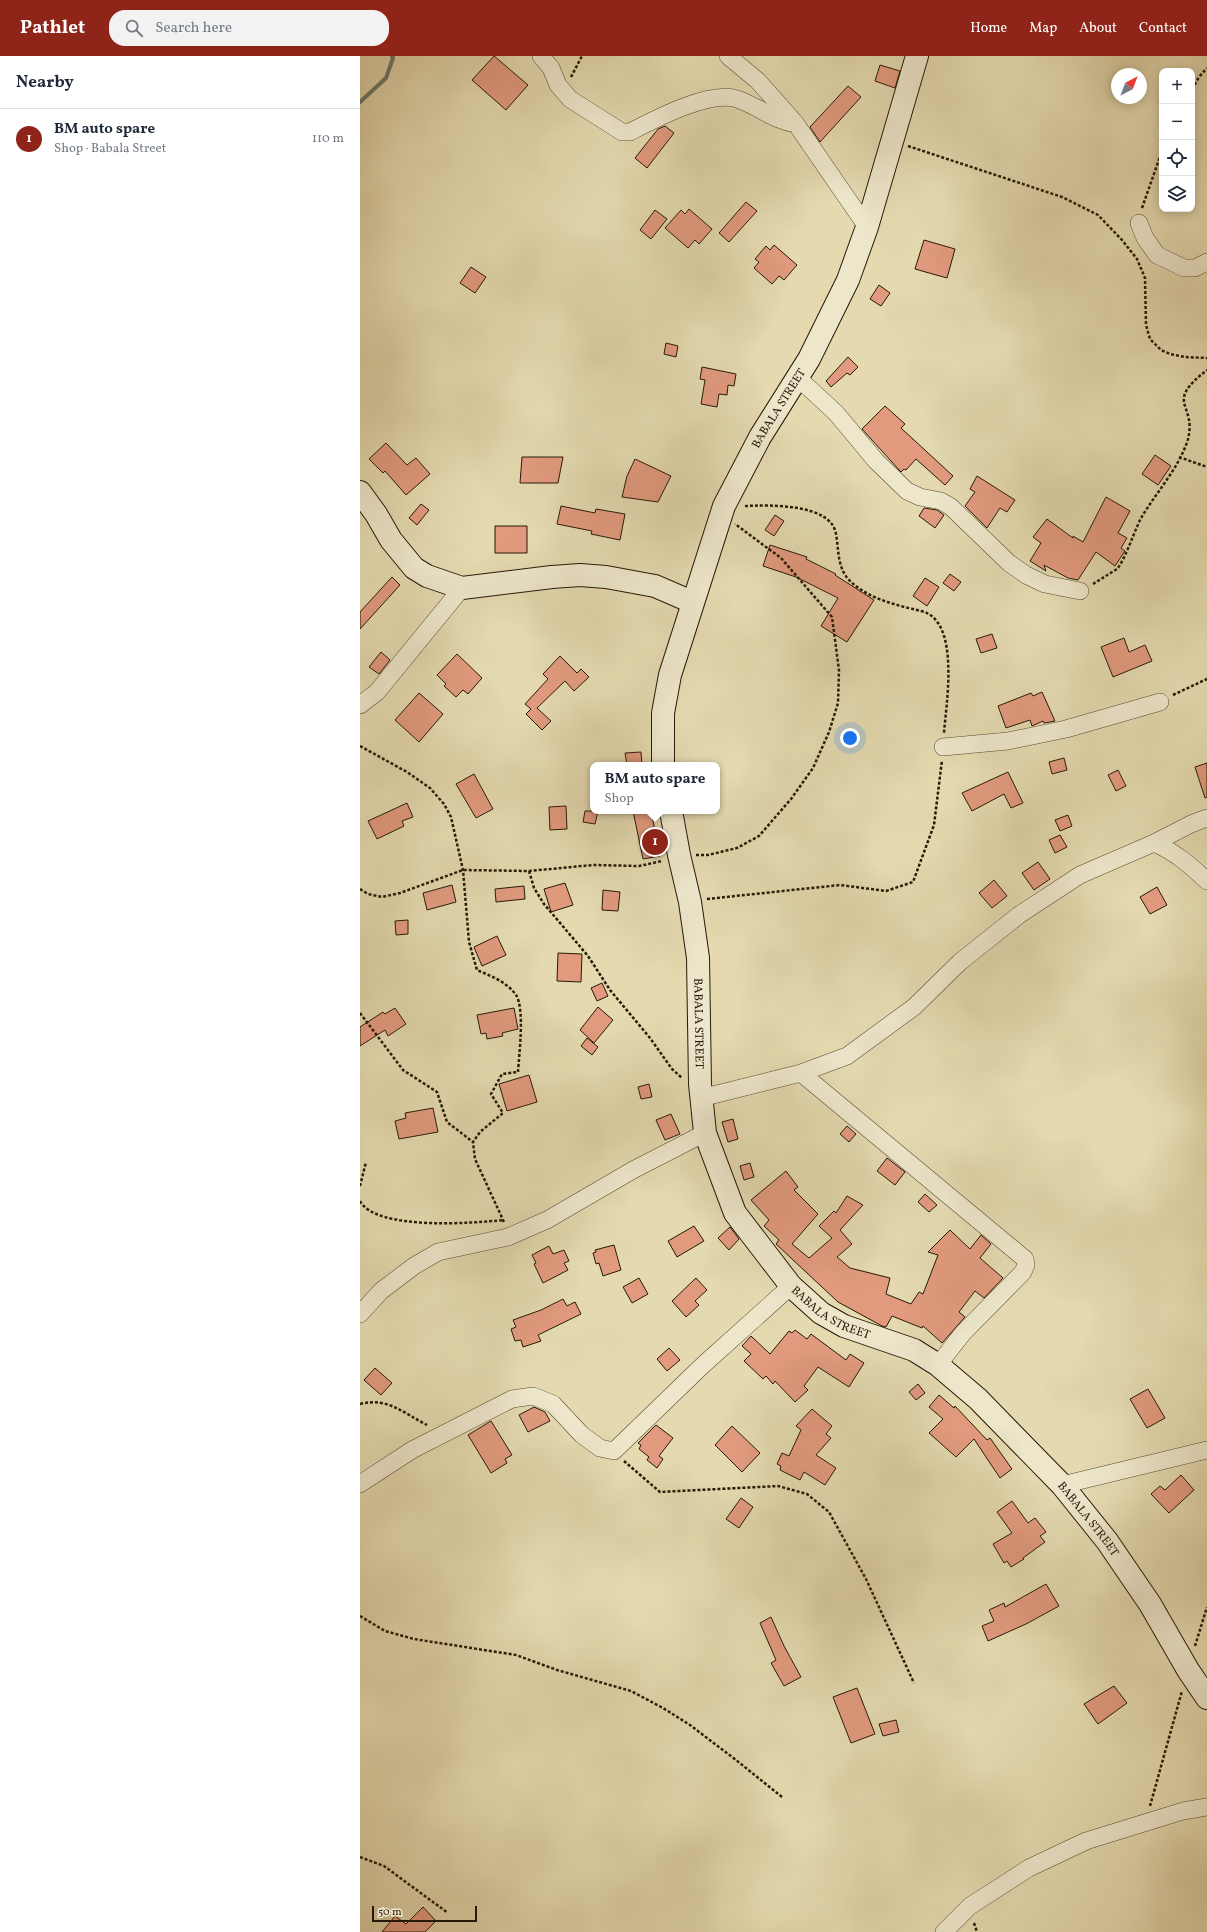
<!DOCTYPE html>
<meta charset="utf-8">
<style>
:root{--surface:#fff;--page:#f2f2f3;--text:#1f2937;--muted:#747a83;--line:#e0e1e3;--accent:#8f2418}
body{margin:0;font-family:Vollkorn,serif;background:var(--page);color:var(--text)}
.controls{position:absolute;right:12px;top:12px;display:grid;overflow:hidden;border-radius:8px;box-shadow:0 2px 10px #0003}
.controls button{width:36px;height:36px;display:grid;place-items:center;padding:0;border:0;border-bottom:1px solid var(--line);background:var(--surface);color:var(--text);font:20px sans-serif}
.compass{position:absolute;left:751px;top:12px;width:36px;height:36px;border-radius:50%;background:var(--surface);box-shadow:0 2px 10px #0003;rotate:42deg}
.scale{position:absolute;left:12px;bottom:10px;width:105px;box-sizing:border-box;padding-left:4px;border:2px solid #271907;border-top:0;font-size:11px;line-height:14px;white-space:nowrap;color:#271907;-webkit-text-stroke:3px #ede6cb;paint-order:stroke}
.you{position:absolute;left:490px;top:682px;width:14px;height:14px;margin:-10px;border:3px solid #fff;border-radius:50%;background:#1a73e8;box-shadow:0 0 0 6px #1a73e833}
.badge{display:grid;place-items:center;width:26px;height:26px;border-radius:50%;background:var(--accent);color:#fff;font-size:13px;font-weight:700}
.pin{position:absolute;translate:-50% -50%;border:2px solid #fff;box-shadow:0 1px 4px #0006}
.popup{position:absolute;left:230px;top:706px;width:130px;height:52px;box-sizing:border-box;display:grid;place-content:center;border-radius:8px;background:var(--surface);filter:drop-shadow(0 1px 3px #0005);font-size:13px;white-space:nowrap;color:var(--muted)}
.popup b{font-size:15px;color:var(--text)}
.popup::after{content:'';position:absolute;left:50%;top:100%;margin-left:-8px;border:8px solid transparent;border-top-color:var(--surface)}
.list{margin:0;padding:0;list-style:none}
h2{display:flex;justify-content:space-between;align-items:center;height:52px;margin:0;padding:0 16px;font-size:17px}
h2 small{font-size:13px;font-weight:400;color:var(--muted)}
.list li{display:grid;grid-template-columns:26px 1fr auto;gap:12px;align-items:center;box-sizing:border-box;height:60px;padding:0 16px;border-top:1px solid var(--line)}
.list b{display:block;font-size:15px;white-space:nowrap}
.list p{margin:0;font-size:13px;white-space:nowrap;color:var(--muted)}
.list em{font-size:13px;font-style:normal;color:var(--muted)}
.icon{flex:none;width:22px;height:22px;fill:none;stroke:currentColor;stroke-width:2;stroke-linecap:round;stroke-linejoin:round}
.map{position:relative;flex:none;width:847px;height:1876px;overflow:hidden}
header{display:flex;align-items:center;gap:24px;box-sizing:border-box;height:56px;padding:0 20px;background:var(--accent);color:#fff}
header strong{font-size:19px}
nav{display:flex;gap:22px;margin-inline-start:auto;font-size:14px}
.search{width:280px;height:36px;background:var(--page);display:flex;align-items:center;gap:10px;box-sizing:border-box;padding:0 14px;border-radius:16px;color:var(--muted);font-size:15px}
main{display:flex}
aside{flex:1;background:var(--surface)}
.map>svg:first-child{display:block}
.lines{fill:none;stroke-linecap:round;stroke-linejoin:round}
.stream{stroke:#697a6c;stroke-width:4}
.building{fill:#e19a7e;stroke:#271907}
.street-casing{stroke:#564931;stroke-width:18}
.secondary-casing{stroke:#271907;stroke-width:24}
.path{stroke:#271907;stroke-width:2.5;stroke-dasharray:3 2;stroke-linecap:butt}
.street{stroke:#ede6cb;stroke-width:17}
.secondary{stroke:#ede6cb;stroke-width:22}
.labels{text-anchor:middle;stroke-width:3;stroke-linejoin:round;paint-order:stroke}
.street-label{font-size:12px;fill:#271907;stroke:#ede6cb}
</style>
<header>
<strong>Pathlet</strong>
<div class="search"><svg class="icon" aria-label="search" viewBox="0 0 24 24"><circle cx="10" cy="10" r="6"/><path d="M15 15l6 6"/></svg>Search here</div>
<nav><a>Home</a><a>Map</a><a>About</a><a>Contact</a></nav>
</header>
<main>
<aside>
<h2>Nearby<small></small></h2>
<ul class="list">
<li><span class="badge">1</span><div><b>BM auto spare</b><p>Shop · Babala Street</p></div><em>110 m</em></li>
</ul>
</aside>
<div class="map">
<svg width="847" height="1876" viewBox="0 0 847 1876">
<rect width="100%" height="100%" fill="#e4d9af"/>
<filter id="stains"><feTurbulence type="fractalNoise" baseFrequency=".005" numOctaves="4"/><feColorMatrix values="0 0 0 0 .2 0 0 0 0 .09 0 0 0 0 .02 0 0 0 .5 -.17"/></filter>
<radialGradient id="worn" r=".72"><stop offset=".6" stop-color="#630" stop-opacity="0"/><stop offset="1" stop-color="#630" stop-opacity=".3"/></radialGradient>
<g class="lines">
<!-- stream -->
<path class="stream" d="M0,46L26,22L33,2L32,0"/>
</g>
<!-- building -->
<path class="building" d="M134,0L168,29L146,54L112,24Z
M520,9L540,15L535,32L515,25Z
M488,30L501,41L460,86L450,71Z
M305,70L314,77L287,112L275,102L298,73Z
M386,146L397,155L369,186L359,177Z
M329,153L352,173L339,188L335,184L328,192L305,172L321,154L325,158Z
M295,154L307,163L291,183L280,174Z
M564,184L595,193L587,222L555,213Z
M414,189L437,209L424,224L419,220L412,228L394,212L399,206L395,203L406,190L410,194Z
M111,211L126,221L115,237L100,227Z
M519,229L530,237L521,250L510,243Z
M306,287L318,290L316,301L304,298Z
M488,301L498,311L490,319L487,317L471,331L466,325Z
M342,311L376,318L374,330L368,329L367,339L359,338L357,351L341,348L345,324L340,323Z
M525,350L545,368L541,372L593,420L585,429L556,403L546,414L544,413L541,416L502,373Z
M26,387L47,409L56,402L70,418L46,439L25,415L23,417L9,403Z
M795,399L811,410L798,429L782,418Z
M162,401H203L198,427H160Z
M275,403L311,420L298,446L262,441L267,420Z
M617,420L655,444L647,456L640,452L627,472L605,450L615,436L610,433Z
M746,441L770,455L758,477L767,482L761,492L765,495L755,510L736,496L718,524L708,522L684,509L686,515L670,505L681,487L673,481L687,463L713,482V480L723,486Z
M61,448L69,454L57,469L49,462Z
M201,450L235,457L236,453L265,458L260,484L231,478L232,475L197,468Z
M564,452L577,454L584,459L575,472L559,460Z
M415,459L424,465L414,480L405,474Z
M135,470H167V497H135Z
M410,489L447,501L446,503L476,518L475,519L514,544L487,586L461,570L478,542L436,521L403,510Z
M590,518L601,526L594,535L583,527Z
M32,521L40,529L0,573V556Z
M565,522L579,531L567,550L553,540Z
M632,578L637,592L621,597L616,583Z
M764,582L769,596L785,589L792,605L753,621L741,591Z
M21,596L30,604L19,618L9,611Z
M97,598L122,622L108,638L103,634L96,641L84,630L86,628L77,619Z
M200,600L217,617L221,613L229,621L214,635L205,625L177,652L191,665L182,674L166,658L171,653L165,648L188,623L183,618Z
M682,636L695,665L684,667L683,665L672,670L670,664L646,672L638,650L671,637L673,640Z
M59,637L83,658L59,686L35,664Z
M281,696L282,709H267L265,697Z
M704,702L707,714L692,718L689,706Z
M847,707V741L845,742L835,711Z
M758,714L766,730L756,735L748,719Z
M648,716L663,747L651,752L644,738L612,755L602,737Z
M114,718L133,753L116,762L96,728Z
M47,747L53,761L42,765L44,770L17,783L8,765Z
M206,750L207,773L190,774L189,751Z
M225,755H238L235,768L223,766Z
M273,755H291L300,800L283,803Z
M708,759L712,770L700,775L695,764Z
M700,779L707,791L695,797L689,784Z
M678,806L690,823L674,834L662,817Z
M634,824L647,840L632,852L619,837Z
M205,827L213,849L191,856L184,833Z
M92,829L96,846L67,854L63,837Z
M164,830L165,843L136,846L135,833Z
M797,831L807,849L790,858L780,841Z
M243,834L260,836L258,855L242,854Z
M48,864V878L36,879L35,865Z
M137,880L146,899L122,910L114,891Z
M198,897L222,898L221,926L197,925Z
M242,927L248,940L237,945L231,932Z
M238,951L253,964L234,987L220,974Z
M35,952L46,968L28,980L25,974L0,990V971L23,956L25,958Z
M154,952L158,973L142,977L143,980L127,983L126,977L121,978L117,959Z
M227,982L238,991L232,999L221,990Z
M169,1019L177,1046L147,1055L139,1028Z
M289,1028L292,1041L281,1043L278,1031Z
M73,1052L78,1076L39,1083L35,1065L46,1062L45,1057Z
M311,1058L320,1078L305,1084L296,1064Z
M373,1063L378,1083L368,1086L362,1066Z
M487,1070L496,1078L489,1086L480,1078Z
M527,1102L545,1116L535,1129L517,1115Z
M390,1107L394,1121L384,1124L380,1110Z
M426,1115L438,1131L434,1134L458,1158L432,1188L449,1202L472,1182L459,1170L474,1155L476,1157L487,1140L503,1149L480,1174L492,1188L477,1201L490,1212L530,1222L526,1238L551,1248L559,1236L563,1238L578,1199L568,1196L590,1174L610,1193L621,1179L631,1188L620,1202L643,1222L624,1242L615,1235L599,1256L605,1261L582,1287L563,1270L562,1272L532,1260L526,1271L522,1270L478,1246L416,1188L419,1184L404,1170L409,1164L391,1144Z
M565,1138L577,1149L569,1156L558,1146Z
M334,1170L344,1185L317,1201L308,1185Z
M370,1171L379,1183L369,1194L358,1182Z
M254,1189L261,1214L243,1220L239,1207L236,1208L233,1197L236,1196L235,1194Z
M189,1190L193,1198L204,1194L209,1205L204,1207L208,1214L183,1227L174,1208L176,1207L172,1199Z
M279,1222L288,1238L272,1247L263,1231Z
M336,1222L347,1234L335,1245L339,1249L326,1261L312,1245Z
M203,1243L207,1250L215,1246L221,1258L178,1279L181,1285L163,1291L161,1284L155,1285L151,1273L156,1271L153,1264L181,1254Z
M435,1274L447,1283L451,1278L486,1304L490,1298L504,1307L489,1331L458,1311L444,1330L448,1334L435,1346L415,1325L413,1328L406,1320L403,1323L384,1305L391,1298L382,1290L391,1280L410,1298L429,1275L432,1277Z
M309,1292L320,1304L307,1315L297,1303Z
M15,1312L32,1327L21,1339L4,1324Z
M558,1328L565,1337L556,1344L549,1336Z
M788,1333L805,1362L787,1372L770,1343Z
M579,1339L594,1352L595,1350L627,1384L630,1382L652,1413L640,1422L614,1383L596,1401L569,1377L583,1363L569,1351Z
M174,1351L185,1356L190,1365L168,1376L159,1359Z
M452,1353L472,1370L466,1378L471,1382L456,1399L476,1412L465,1429L444,1416L440,1424L420,1414L421,1410L417,1408L422,1397L429,1400L441,1374L436,1370Z
M131,1365L152,1399L145,1403L147,1407L131,1417L108,1379Z
M296,1369L313,1382L299,1400L303,1403L297,1412L287,1404L289,1401L279,1393L281,1389L278,1387Z
M372,1370L400,1397L382,1416L355,1389Z
M821,1419L834,1434L809,1457L791,1438L800,1430L805,1434Z
M381,1442L393,1451L379,1472L366,1463Z
M652,1445L668,1467L675,1462L686,1476L680,1480L685,1486L663,1502L664,1503L651,1511L647,1505L644,1507L633,1488L652,1477L637,1456Z
M686,1528L699,1550L666,1568L628,1585L622,1570L634,1565L629,1554L644,1547L645,1551Z
M411,1561L424,1590L441,1621L424,1630L411,1607L416,1604L400,1567Z
M754,1630L767,1647L738,1668L724,1648Z
M497,1632L515,1678L491,1687L473,1641Z
M536,1664L539,1676L523,1680L519,1668Z
M63,1851L76,1865L65,1876H22L35,1860L46,1868Z"/>
<g class="lines">
<!-- street casing -->
<g class="street-casing">
<path id="street" d="M181,0L191,12L198,29L210,43L262,76H270C295,63 350,34 377,43C398,50 414,65 436,68
M368,0L398,25L436,68L507,171
M779,167L785,182L797,199L824,212H835L847,206
M437,321L476,357L516,405L547,435L560,441L581,445L591,451L649,507L666,519L685,528L720,535
M0,649L17,636L102,532
M583,691L648,685L706,673L800,646
M794,787L831,768L847,762
M441,1017L665,1203L666,1209L663,1216L603,1277L578,1309
M341,1042L441,1017L487,1000L554,951L600,906L659,859L720,819L794,787C815,796 830,809 847,825
M0,1258L21,1235L54,1210L78,1196L148,1181L187,1164L273,1114L345,1077
M0,1428L52,1394L152,1343L173,1340L193,1348L222,1379L240,1392L254,1395L343,1309L431,1230
M702,1429L847,1394
M584,1876L610,1850L669,1812L726,1785L823,1755L847,1751"/>
</g>
<!-- secondary casing -->
<g class="secondary-casing">
<g id="secondary">
<path d="M0,436L16,458L31,484L54,512L67,520L102,532L192,521L220,519L246,521L295,530L332,546"/>
<path id="s1" d="M303,709V657L310,619L364,450L400,381L449,303L488,224L507,171L557,0"/>
<path id="s2" d="M311,755L319,799L330,846L338,902L340,1028L345,1077L375,1157L431,1230L461,1257L484,1270L554,1294L578,1309L618,1343L702,1429L747,1485L790,1548L828,1614L847,1642"/>
</g>
</g>
<!-- path -->
<path class="path" d="M211,21L222,0
M832,33L839,21L847,12
M548,90L702,141L738,159L762,184L777,203L785,222L786,269L790,283L801,294L810,298L825,301L847,302
M782,152L802,95
M819,401L847,411
M385,450C409,449 471,447 476,478C479,494 477,511 489,524C508,543 536,549 561,555C601,564 586,648 584,677
M733,528L757,513L760,509C768,495 773,479 780,464C794,439 820,411 828,383C837,347 803,348 847,314
M813,639L847,623
M0,690L47,716L70,732L84,748L91,761L103,814L109,886L117,914C131,920 147,926 156,939C165,953 159,999 158,1016L142,1018L131,1038L143,1057L120,1076L113,1086L115,1103L144,1166
M336,799H348L377,792L399,780L431,743L453,712L469,676L478,647L479,614L472,561L421,502L375,468
M169,815L174,832L184,848L228,900L250,934L290,982L312,1013L322,1022
M0,833L8,838L22,841L40,837L103,814L169,815L233,809L279,810L302,805
M347,843L480,829L526,835L553,826L574,769L582,704
M0,957L43,1014L77,1036L87,1066L113,1086
M0,1130L6,1106
M0,1145C16,1175 114,1167 144,1164
M0,1348C28,1341 43,1357 67,1369
M264,1405L300,1436L418,1430L447,1438L469,1456L506,1523L554,1627
M0,1560L25,1575L54,1583L156,1599L197,1614L271,1635L303,1652L330,1669L376,1704L422,1741
M835,1590L847,1551
M790,1750L822,1635
M0,1801L24,1810L88,1857
M614,1867L617,1876"/>
<!-- street -->
<use href="#street" class="street"/>
<!-- secondary -->
<use href="#secondary" class="secondary"/>
</g>
<g class="labels">
<!-- street labels -->
<g class="street-label">
<text dy="4" stroke="none"><textPath href="#s1" startOffset="380">BABALA STREET</textPath></text>
<text dy="4" stroke="none"><textPath href="#s2" startOffset="215">BABALA STREET</textPath></text>
<text dy="4" stroke="none"><textPath href="#s2" startOffset="551">BABALA STREET</textPath></text>
<text dy="4" stroke="none"><textPath href="#s2" startOffset="887">BABALA STREET</textPath></text>
</g>
</g>
<rect width="100%" height="100%" filter="url(#stains)"/>
<rect width="100%" height="100%" fill="url(#worn)"/>
</svg>
<div class="controls">
<button>+</button>
<button>−</button>
<button><svg class="icon" aria-label="locate" viewBox="0 0 24 24"><circle cx="12" cy="12" r="6"/><path d="M12 2v4M12 18v4M2 12h4M18 12h4"/></svg></button>
<button><svg class="icon" aria-label="layers" viewBox="0 0 24 24"><path d="M12 4l9 5-9 5-9-5zM3 14l9 5 9-5"/></svg></button>
</div>
<svg class="compass" viewBox="-18 -18 36 36"><path d="M0-13l5 13h-10z" fill="#e53935"/><path d="M0 13l5-13h-10z" fill="#747a83"/></svg>
<div class="scale">50 m</div>
<div class="you"></div>
<div class="pin badge" style="left:295px;top:786px">1</div>
<div class="popup"><b>BM auto spare</b>Shop</div>
</div>
</main>
